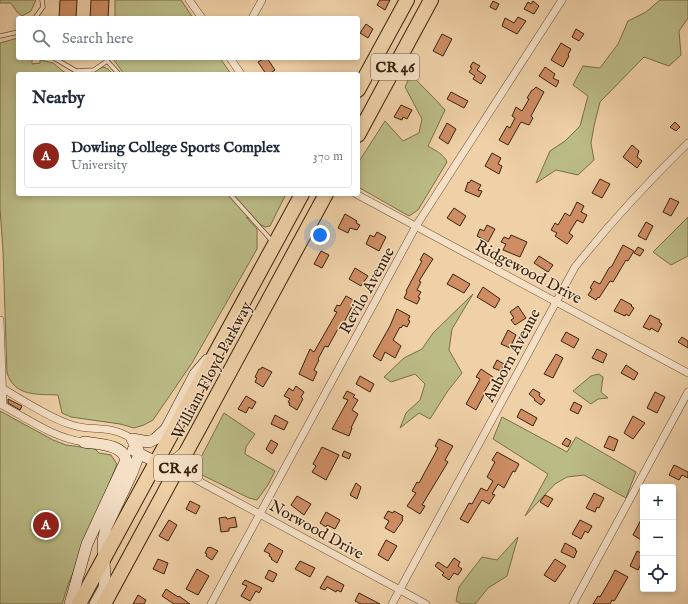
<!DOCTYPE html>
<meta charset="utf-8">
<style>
:root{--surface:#fff;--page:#f6f6f7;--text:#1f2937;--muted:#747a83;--line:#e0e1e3;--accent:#8f2418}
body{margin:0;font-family:"IM FELL English",serif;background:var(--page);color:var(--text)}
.controls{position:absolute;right:12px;bottom:12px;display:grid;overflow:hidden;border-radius:4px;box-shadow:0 2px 6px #0003}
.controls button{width:36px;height:36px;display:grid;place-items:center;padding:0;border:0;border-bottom:1px solid var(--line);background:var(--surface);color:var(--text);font:20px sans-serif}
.you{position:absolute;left:320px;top:235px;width:14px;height:14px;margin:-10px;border:3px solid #fff;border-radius:50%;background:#1a73e8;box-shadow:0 0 0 6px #1a73e833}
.badge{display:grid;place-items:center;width:26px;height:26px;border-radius:50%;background:var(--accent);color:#fff;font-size:13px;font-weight:700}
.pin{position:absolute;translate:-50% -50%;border:2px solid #fff;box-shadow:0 1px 4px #0006}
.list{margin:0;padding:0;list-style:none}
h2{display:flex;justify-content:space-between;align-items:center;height:52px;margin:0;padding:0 16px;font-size:17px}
h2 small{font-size:13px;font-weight:400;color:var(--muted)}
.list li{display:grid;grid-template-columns:26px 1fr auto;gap:12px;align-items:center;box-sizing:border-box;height:64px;margin:0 8px 8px;padding:0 8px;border:1px solid var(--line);border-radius:4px}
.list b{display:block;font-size:15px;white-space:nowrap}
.list p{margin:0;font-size:13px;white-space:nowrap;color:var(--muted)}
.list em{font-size:13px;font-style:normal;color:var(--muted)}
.icon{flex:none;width:22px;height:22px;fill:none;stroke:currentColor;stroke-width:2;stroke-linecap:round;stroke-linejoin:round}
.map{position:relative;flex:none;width:688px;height:604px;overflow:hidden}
.search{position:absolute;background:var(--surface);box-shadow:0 2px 6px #0003;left:16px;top:16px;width:344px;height:44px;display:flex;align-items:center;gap:10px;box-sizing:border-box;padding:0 14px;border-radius:4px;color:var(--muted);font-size:15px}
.panel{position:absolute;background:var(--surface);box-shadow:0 2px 6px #0003;left:16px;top:72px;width:344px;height:124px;border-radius:4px}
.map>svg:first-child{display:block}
.green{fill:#bbbb86;stroke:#7a6e49}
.building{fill:#cf8d64;stroke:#38220c}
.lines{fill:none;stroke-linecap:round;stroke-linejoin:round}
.lane-casing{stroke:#664e33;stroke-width:5}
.street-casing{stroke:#664e33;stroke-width:8}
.secondary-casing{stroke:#38220c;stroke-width:12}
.highway-casing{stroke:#38220c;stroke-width:16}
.lane{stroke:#f5e0c6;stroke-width:3.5}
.street{stroke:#f5e0c6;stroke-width:7}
.secondary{stroke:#f5e0c6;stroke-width:11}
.highway{stroke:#efd0a7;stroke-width:14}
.labels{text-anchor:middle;stroke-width:3;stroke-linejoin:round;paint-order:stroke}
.shield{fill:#f5e0c6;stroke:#715b44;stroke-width:1}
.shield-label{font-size:15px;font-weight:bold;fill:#38220c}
.street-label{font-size:16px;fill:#38220c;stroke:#f5e0c6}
</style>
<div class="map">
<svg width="688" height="604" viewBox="0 0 688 604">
<rect width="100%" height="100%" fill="#efd0a7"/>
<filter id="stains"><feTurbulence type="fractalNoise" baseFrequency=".005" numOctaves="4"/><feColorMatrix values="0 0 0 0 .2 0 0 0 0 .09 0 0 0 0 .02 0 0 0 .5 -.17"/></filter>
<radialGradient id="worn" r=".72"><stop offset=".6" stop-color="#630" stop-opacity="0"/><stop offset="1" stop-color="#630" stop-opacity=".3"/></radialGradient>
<!-- green -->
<path class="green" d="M0,0H36L31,11L22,16L17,12L11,3H0Z
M115,0H181L193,18H115Z
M660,0H688V18L679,31L681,55L669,66L644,57L600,102L594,126L591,143L594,160L578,175L556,170L536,183L550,151L565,141L580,126L588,96L573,85L583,66L600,68L618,44L628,21L646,12Z
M18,38V58H32V64L40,63V60L53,63L64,72L71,74H18V194H286L270,226L265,227L246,217L257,229V249L192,363L153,420L144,425L134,428L120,424L71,417L62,413L58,395C37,394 15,397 7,373L3,251L0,208V43Z
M115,58H220L231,74H124L114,60Z
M104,67L108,69L113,74H80Z
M411,74C422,87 434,97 445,110L428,146C434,150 444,154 447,162L418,210L409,216L358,187V163L385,121L403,141L419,133L422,119L405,87Z
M688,217V256L671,265L653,252Z
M473,294L452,329L449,350L462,373L447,392L430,419L419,413L400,428L406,413L420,400L425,384L415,374L391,382L384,377L404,358L422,349L433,333Z
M599,374L603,377L601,392L608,398L598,399L591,404L573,391L591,376Z
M0,411L53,440L66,445L95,449L99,453L111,455L117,464L68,585L62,604H0Z
M224,413L255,434L246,447L245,454L275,471L268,485L257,500L249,498L198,473L196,467Z
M502,417L567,452L576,437L636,472L626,498L584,475L567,477L555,484L525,516L548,474L493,439Z
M518,537L507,576L488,588L475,604H462L456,601L459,587L482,557L497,560Z"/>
<!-- building -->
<path class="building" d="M60,0H77L76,18H59Z
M91,0H109L108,18H90Z
M380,0H390L385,10L377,5Z
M493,1L499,4L496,10L490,7Z
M533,1L539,6L534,14L524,9L528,2L531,4Z
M518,17L526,21L517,34L502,26L505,18L514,23Z
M366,24L373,29L368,38L360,33Z
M576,29L584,34L579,41L572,37Z
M442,34L452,39L443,56L433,51Z
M561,43L571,49L568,55L569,56L563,67L551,60Z
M265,58H267L275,70L269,74H266L258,62Z
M473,62L480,66L477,70L486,76L481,84L473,79L475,76L469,72L472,68L470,67Z
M545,67L555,74L553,78L559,81L556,87L539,76Z
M536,87L544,92L531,116L533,118L529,125L521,122L508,145L499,140L507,126L510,128L515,118L512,116L516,107L522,111L529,99L527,98L532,90H533Z
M451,92L468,101L464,108L447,99Z
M401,105L412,110L407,119L403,117L402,120L394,117Z
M675,122L680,127L676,131L670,127Z
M447,123L456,129L448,144L439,138Z
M632,145L639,151L637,157L642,161L637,168L623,157Z
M492,153L501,158L498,164L502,166L499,174L485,166Z
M600,179L610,184L602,198L592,193Z
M471,180L481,185L478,190L482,191L479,197L465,191L468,182L469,183Z
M670,198L679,202L671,216L663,212Z
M577,202L584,206L581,212L587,215L583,223L577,220L569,233L573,236L567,244L555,236L557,233L551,230L555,223L558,225L565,213L570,216Z
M454,208L466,216L460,226L447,218Z
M345,214L357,221L356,223L360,225L357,230L350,228L348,233L338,228Z
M646,222L653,226L646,240L638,236Z
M487,225L495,229L488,242L477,236L480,229L484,231Z
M377,232L386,237L379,251L366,244L370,235L374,237Z
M511,235L527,242L520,257L503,250L506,244L501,242L504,237L509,239Z
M623,245L634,251L628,261L626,260L613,282L610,281L599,298L598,297L596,300L588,295L592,289L590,288L594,281L600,284L609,268L612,266Z
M638,247L644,250L640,256L634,253Z
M321,251L329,255L322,268L314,264Z
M424,253L433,259L419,281L421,282L417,290L421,292L418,297L420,298L417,304L404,298L407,292L406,291L422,261L420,260Z
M539,256L553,265L548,272L534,263Z
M355,268L368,276L361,286L349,279Z
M453,274L470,284L464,293L447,284Z
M483,287L500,299L495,308L477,297Z
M346,296L355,301L342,326L340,325L328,347L325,346L318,359L319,360L314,370L317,372L313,381L299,374L310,349L314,352L337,312L334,311L337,305L340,306Z
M621,299L632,305L631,306L634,308L629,316L626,314L625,316L614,311Z
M518,306L526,318L515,325L511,320L514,318L510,312Z
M397,309L410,316L408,320L410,321L407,327L403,325L401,328L400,327L393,340L401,346L395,358L385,352L381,361L373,356L390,326Z
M650,315L660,320L659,322L662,324L658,332L651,328L650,330L643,327Z
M508,330L516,335L510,348L501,344Z
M566,332L579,339L574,348L561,341Z
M682,337L688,341V348L678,342Z
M597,349L607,354L603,363L592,358Z
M556,354L563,358L553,378L544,374Z
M497,360L504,364L501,371L493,368Z
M626,365L638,373L634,380L621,373Z
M262,367L272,372L263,387L255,382L257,378L255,377L259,369H261Z
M481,369L493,377L484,392L485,393L476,410L466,404L480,379L476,377Z
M360,376L374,384L370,392L356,384Z
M296,386L304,392L301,397L303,399L297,410L289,405L290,403L288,402L290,399L284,396L289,388L293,391Z
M533,389L540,393L539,396L545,400L541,405L534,400L535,399L529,394Z
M347,391L355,395L353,397L358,400L352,410L358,414L351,428H352L349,436L332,429L348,400L343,398Z
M655,392L665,397L657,413L647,408Z
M246,396L256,402L252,409L249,407L246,413L238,409Z
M8,399L22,406L20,410L8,403Z
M574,402L582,406L578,414L570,410Z
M521,409L537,418L533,426L517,417Z
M275,415L288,422L284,430L271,424Z
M633,416L645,423L633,439L624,433Z
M609,436L618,440L614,451L604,447Z
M566,438L571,441L568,447L562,444Z
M439,439L453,446L445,460L448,462L422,505L425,506L420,514L407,506L416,493L412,491L417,482L419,483L438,448L435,446Z
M271,440L278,444L272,454L266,449Z
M322,447L339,455L326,480L312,472L316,466L313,464Z
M344,451L351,454L349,459L342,456Z
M497,452L519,464L515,472L513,471L504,488L498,484L492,494L495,495L489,504L482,500L468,523L460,519L469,503L472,504L481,488L487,491L493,481L487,477L495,462L492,460Z
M674,465L688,472V478L682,475L679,480L669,475Z
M356,483L361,487L357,499L350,495Z
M594,493L604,498L599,508L597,507L595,512L586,508Z
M545,495L553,499L548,507L540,502Z
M297,496L311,504L304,515L291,505Z
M190,501L200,506L196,514L186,509Z
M388,511L393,513L394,511L403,516L402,519L403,520L394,533L385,528L389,521L384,518Z
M326,512L340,520L335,529L327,525L326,527L320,523Z
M643,516V541L633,535Z
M226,517L227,519L235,517L237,527L229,528V531L221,532L219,518Z
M169,520L177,525L168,541L159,536Z
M580,520L592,526L588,533L585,531L581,539L572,534Z
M386,540L397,546L388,561L378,555Z
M269,543L283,551L277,563L271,559L272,558L269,556L270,554L264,551Z
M565,543L576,549L575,550L577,551L574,558L561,552Z
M208,547L209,548L210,547L218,551L212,560L206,556L207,554L205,553Z
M637,551L643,554V560L638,570L630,566Z
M454,558L460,562L458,566L462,569L458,575L454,573L449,580L442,575L444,573L435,566L438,562L447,568Z
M158,559L168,563L164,574L153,569Z
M555,559L566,566L555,582L544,575Z
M300,561L315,568L310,577L295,569Z
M197,569L209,576L198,595L186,589Z
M269,570L277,574L273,582L265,578Z
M615,570L628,577L616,598L614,601L612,600L610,604H593L598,596L600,597L611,578Z
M327,576L344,585L341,592L337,590L336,592L327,587L325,590L320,588Z
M245,580L262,588L259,593L256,591L250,601L241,596L247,586L242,584Z
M166,589L178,597L179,596L190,604H174L162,596Z
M359,593L380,604H361L355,601Z
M138,595L146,600L144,604H133Z"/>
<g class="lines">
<!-- lane casing -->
<g class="lane-casing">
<path id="lane" d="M35,18L43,7L42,0
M0,36L18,32
M54,58L76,71L94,70L107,61L119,74
M230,194L272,241"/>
</g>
<!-- street casing -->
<g class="street-casing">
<path id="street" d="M189,0L202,18
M252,18L262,0
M230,58L241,74
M356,194L688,373
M0,320L3,405
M0,387C21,399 49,418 72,425C93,432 110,424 132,439
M0,404C27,418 53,438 84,442
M195,479L426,604
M211,604L416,226L562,0
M392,604L575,267C610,223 648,182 688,143
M573,604L688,392"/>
</g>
<!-- secondary casing -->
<g class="secondary-casing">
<path id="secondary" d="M132,439L149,442L155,439L166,429L195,374L207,360
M133,450C153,461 166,471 185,452
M70,604L87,544L126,460C123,444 97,444 84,442
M95,604L104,588L105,579L103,541L106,528L132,473L138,457V450L132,439"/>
</g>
<!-- highway casing -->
<g class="highway-casing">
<path id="highway" d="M358,90L407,0
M358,135L431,0
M79,604L302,194
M104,604L326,194"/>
</g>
<!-- lane -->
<use href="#lane" class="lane"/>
<!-- street -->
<use href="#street" class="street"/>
<!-- secondary -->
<use href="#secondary" class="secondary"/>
<!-- highway -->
<use href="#highway" class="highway"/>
</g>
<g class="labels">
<!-- shield labels -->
<g class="shield">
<rect x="371" y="54" width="48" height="26" rx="3"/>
<rect x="154" y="455" width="48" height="26" rx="3"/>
</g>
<g class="shield-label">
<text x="395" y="72">CR 46</text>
<text x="178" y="473">CR 46</text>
</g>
<!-- street labels -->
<g class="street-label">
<text transform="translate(529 271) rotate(28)" y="6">Ridgewood Drive</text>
<text transform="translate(366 290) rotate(-61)" y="6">Revilo Avenue</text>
<text transform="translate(511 355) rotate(-62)" y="6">Auborn Avenue</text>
<text transform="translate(211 370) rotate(-62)" y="6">William Floyd Parkway</text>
<text transform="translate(317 529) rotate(29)" y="6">Norwood Drive</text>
</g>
</g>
<rect width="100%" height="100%" filter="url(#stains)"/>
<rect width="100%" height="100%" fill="url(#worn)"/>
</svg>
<div class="controls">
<button>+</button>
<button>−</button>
<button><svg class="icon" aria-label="locate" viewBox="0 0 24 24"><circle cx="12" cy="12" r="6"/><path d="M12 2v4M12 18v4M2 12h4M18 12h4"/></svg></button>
</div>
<div class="you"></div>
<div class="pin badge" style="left:46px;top:525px">A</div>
<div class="search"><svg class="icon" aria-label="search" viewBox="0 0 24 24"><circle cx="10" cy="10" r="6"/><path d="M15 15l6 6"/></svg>Search here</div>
<section class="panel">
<h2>Nearby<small></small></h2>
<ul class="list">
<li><span class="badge">A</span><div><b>Dowling College Sports Complex</b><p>University</p></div><em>370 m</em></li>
</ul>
</section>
</div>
